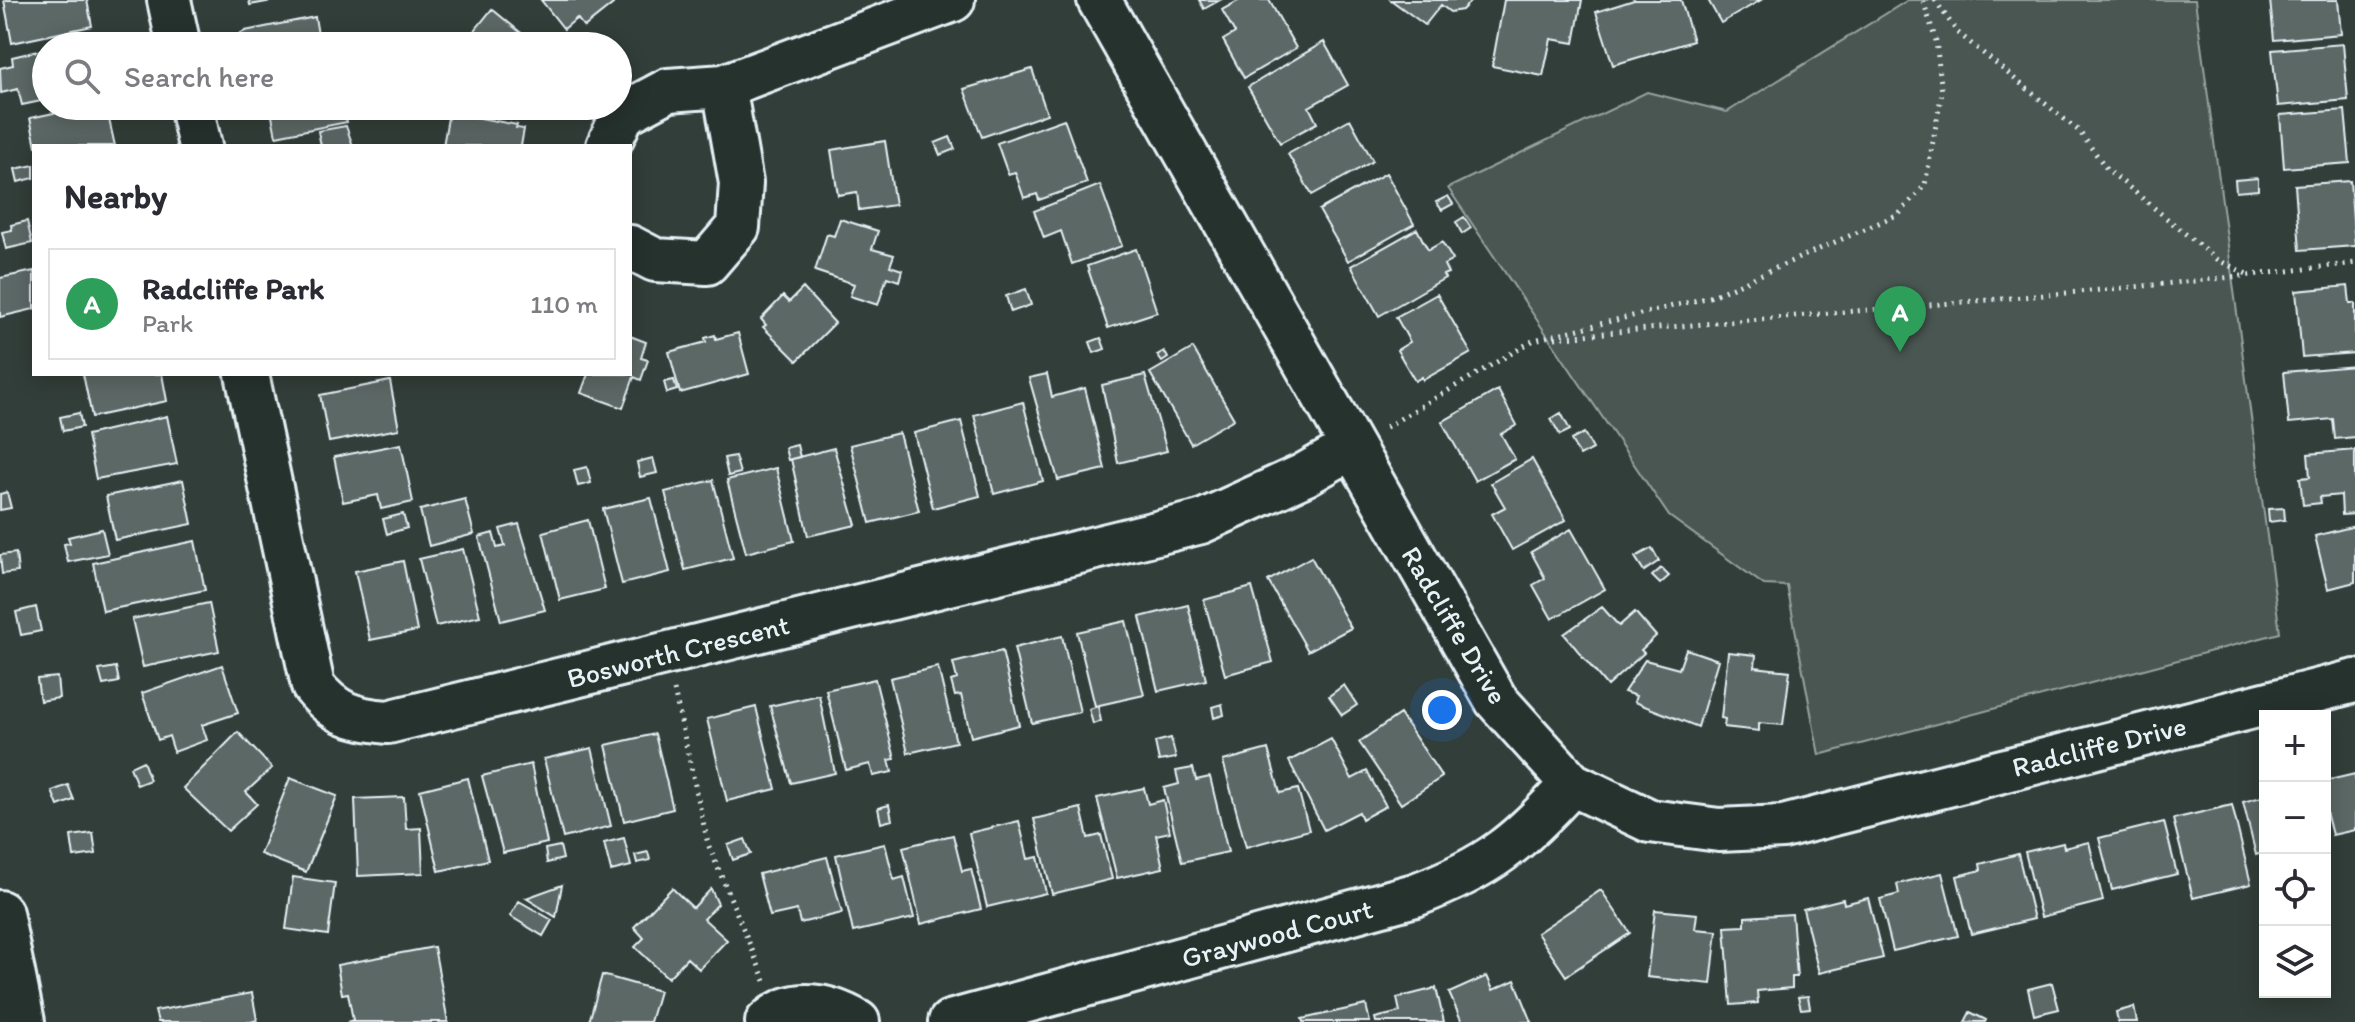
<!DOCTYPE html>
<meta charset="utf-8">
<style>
:root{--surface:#fff;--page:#f2f2f3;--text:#2b2b33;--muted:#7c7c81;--line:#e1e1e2;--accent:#2563eb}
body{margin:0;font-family:Itim,sans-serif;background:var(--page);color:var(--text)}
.controls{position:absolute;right:24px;bottom:24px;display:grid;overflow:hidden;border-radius:0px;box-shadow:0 4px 20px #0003}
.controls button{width:72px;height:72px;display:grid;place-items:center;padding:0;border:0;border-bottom:2px solid var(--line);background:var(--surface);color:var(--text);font:40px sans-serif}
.you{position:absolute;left:1442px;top:710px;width:28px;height:28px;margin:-20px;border:6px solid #fff;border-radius:50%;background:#1a73e8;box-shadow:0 0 0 12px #1a73e833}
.badge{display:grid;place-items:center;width:52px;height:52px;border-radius:50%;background:var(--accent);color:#fff;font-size:26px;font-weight:700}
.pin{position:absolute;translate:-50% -66px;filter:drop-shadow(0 2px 4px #0008)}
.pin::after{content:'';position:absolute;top:42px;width:28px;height:24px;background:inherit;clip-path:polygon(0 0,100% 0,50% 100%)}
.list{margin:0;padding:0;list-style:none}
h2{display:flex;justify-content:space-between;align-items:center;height:104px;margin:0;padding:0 32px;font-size:34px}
h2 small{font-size:26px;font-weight:400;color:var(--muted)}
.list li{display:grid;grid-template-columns:52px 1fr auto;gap:24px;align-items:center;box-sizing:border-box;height:112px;margin:0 16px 16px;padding:0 16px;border:2px solid var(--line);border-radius:0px}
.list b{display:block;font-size:30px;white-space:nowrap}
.list p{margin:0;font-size:26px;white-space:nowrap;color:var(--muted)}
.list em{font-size:26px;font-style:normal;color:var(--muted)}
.icon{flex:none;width:44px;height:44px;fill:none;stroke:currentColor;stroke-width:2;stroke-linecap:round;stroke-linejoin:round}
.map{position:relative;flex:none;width:2355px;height:1022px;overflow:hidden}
.search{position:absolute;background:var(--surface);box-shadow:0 4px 20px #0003;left:32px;top:32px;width:600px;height:88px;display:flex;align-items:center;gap:20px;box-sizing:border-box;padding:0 28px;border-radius:44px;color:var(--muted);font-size:30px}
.panel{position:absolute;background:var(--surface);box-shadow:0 4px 20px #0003;left:32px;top:144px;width:600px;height:232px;border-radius:0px}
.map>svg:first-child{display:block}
.green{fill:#495651;stroke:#98a4a4;stroke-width:2}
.building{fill:#5c6865;stroke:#e8f1f8;stroke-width:2}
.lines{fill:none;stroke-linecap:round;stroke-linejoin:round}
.minor-casing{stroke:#e8f1f8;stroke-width:48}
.secondary-casing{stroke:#e8f1f8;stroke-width:50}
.path{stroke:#e8f1f8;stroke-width:5;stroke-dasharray:2 6;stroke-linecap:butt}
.minor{stroke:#26332d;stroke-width:42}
.secondary{stroke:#26332d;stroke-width:44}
.labels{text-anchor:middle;stroke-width:6;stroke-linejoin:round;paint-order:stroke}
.street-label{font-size:28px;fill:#e8f1f8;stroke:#26332d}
</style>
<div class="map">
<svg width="2355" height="1022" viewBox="0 0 2355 1022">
<rect width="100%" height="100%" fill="#323e39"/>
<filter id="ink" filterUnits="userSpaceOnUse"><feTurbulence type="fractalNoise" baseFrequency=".0125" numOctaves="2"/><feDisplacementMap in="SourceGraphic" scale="16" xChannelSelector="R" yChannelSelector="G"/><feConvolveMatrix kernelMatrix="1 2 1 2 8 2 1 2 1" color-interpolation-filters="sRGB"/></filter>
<g filter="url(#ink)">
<!-- green -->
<path class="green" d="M1908,0H2195L2280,633L1819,755L1787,586L1764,585L1669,516L1448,188L1647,92L1727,112Z"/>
<!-- building -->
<path class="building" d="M4,0H87L92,26L12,43Z
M249,0H277L250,5Z
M541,0H610L613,4L584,27L577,18L564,29Z
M1199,0H1220L1204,9Z
M1240,0H1269L1296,48L1244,78L1223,40L1235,33L1222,10Z
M1391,0H1472L1462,10L1450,12L1441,5L1425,25Z
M1504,0H1582L1574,43L1551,39L1543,76L1492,66Z
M1681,0L1693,41L1613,65L1596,12L1634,0Z
M1708,0H1761L1721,23Z
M2270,0H2338L2341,34L2274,40Z
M492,9L537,46L464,44Z
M315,17L320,46H242L239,34L245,31Z
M376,37L379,46H368L366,40Z
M92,40L94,46H62Z
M1324,42L1348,85L1309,107L1317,123L1280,143L1248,87Z
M2343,44L2348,100L2278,106L2272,50Z
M46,49V100L22,105L18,89L1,93L0,68L13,65L12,57Z
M1032,69L1047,114L982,137L964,89Z
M87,106H106L115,146H36L30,118Z
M270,106H343L347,122L276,136Z
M2345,110L2350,163L2284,168L2280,115Z
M449,112L517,125L516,128L524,129L521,146H443Z
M1064,119L1087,183L1039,200L1037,194L1024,198L1015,172L1008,174L997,143Z
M1350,119L1373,161L1312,195L1288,154Z
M346,126L353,146H321L318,131Z
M950,137L955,149L940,155L935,143Z
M885,141L895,205L859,210L857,192L838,195L831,150Z
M34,165V178L18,182L15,169Z
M1386,173L1414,224L1348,261L1319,210Z
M2258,178V190L2236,192L2235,180Z
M2350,181L2355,246L2300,250L2295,185Z
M1100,185L1122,246L1072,264L1061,231L1044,238L1034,211Z
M1448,196L1453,204L1442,210L1436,202Z
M1464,217L1471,228L1462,234L1456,222Z
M840,219L878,231L872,249L894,255L890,266L902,270L899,281L887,277L878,305L850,296L854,284L815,271L827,234L834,236Z
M27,221L32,243L6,249L2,232L12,230L11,225Z
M1417,229L1428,250L1442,242L1453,260L1444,265L1448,273L1443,275L1445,278L1379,316L1351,266Z
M1136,249L1157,312L1108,328L1087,266Z
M34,271V309L0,317V278Z
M2348,286L2350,303H2355V353L2302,357L2296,291Z
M803,288L835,323L797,361L763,327L766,325L761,319L783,296L789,302Z
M1026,289L1031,305L1011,312L1006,296Z
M1437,294L1471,353L1423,380L1422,377L1415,381L1397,350L1410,342L1396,317Z
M738,333L749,374L680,393L669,352L706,342L705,338L715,335L716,339Z
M630,336L646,342L641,358L648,360L641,380L634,377L623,408L581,393L588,374H630Z
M1101,338L1105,349L1094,353L1090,342Z
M1193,348L1234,419L1191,444L1150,373Z
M1164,351L1168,358L1162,362L1157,355Z
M2355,366V437L2335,439L2333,419L2289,423L2284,372Z
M83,374H162L167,401L92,417Z
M1047,374L1052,397L1085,388L1105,469L1058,480L1029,378Z
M1145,375L1167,451L1118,463L1102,385Z
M674,380L677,390L667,393L664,382Z
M390,381L399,429L329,442L320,395Z
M1498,390L1517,425L1501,434L1515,459L1475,481L1442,422Z
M1023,402L1043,481L994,494L974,415Z
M79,413L82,427L63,431L60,417Z
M1561,413L1570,430L1560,435L1551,419Z
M167,416L177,464L96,479L87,435Z
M961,421L980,496L933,508L914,433Z
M899,433L919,511L870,523L850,445Z
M1584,433L1593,449L1580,456L1571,440Z
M401,444L413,502L381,509L378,495L343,502L334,457Z
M797,445L800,457L788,460L785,448Z
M834,448L856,525L808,536L791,459Z
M2355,450V514L2342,515L2341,495L2320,497L2321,503L2303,505L2300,478L2310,477L2308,454Z
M735,456L740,473L728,476L724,458Z
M653,458L657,473L640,477L637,462Z
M1532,459L1566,520L1512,550L1492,514L1505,507L1491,483Z
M587,467L591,483L578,486L574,470Z
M776,468L794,541L746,553L727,480Z
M183,480L192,524L115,540L106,496Z
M713,480L733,558L685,570L665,492Z
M7,492L11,508L0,510V494Z
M651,498L670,572L622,584L603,509Z
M465,499L474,534L429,546L420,510Z
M2284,508L2285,520L2269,522L2268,509Z
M403,514L407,528L387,534L383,519Z
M588,520L605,589L560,600L543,532Z
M519,524L545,610L501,621L479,537L493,533L497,548L505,546L500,529Z
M2355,526V582L2328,589L2315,536Z
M102,529L108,554L68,562L64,544L70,543L68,537Z
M1571,529L1605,589L1552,619L1533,585L1545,578L1531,552Z
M195,541L205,590L103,611L93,563Z
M1652,548L1659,561L1644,571L1635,557Z
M463,549L480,616L436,626L419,559Z
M16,553L18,572L2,574L0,555Z
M1311,557L1351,628L1308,651L1268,581Z
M403,561L417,631L370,640L355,571Z
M1661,568L1669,576L1660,584L1652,576Z
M1252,587L1273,662L1225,675L1204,600Z
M209,603L219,651L143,667L132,619Z
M1188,605L1206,680L1158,691L1140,617Z
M36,607L41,631L21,635L16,612Z
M1602,607L1619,626L1635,612L1656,636L1641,650L1644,653L1607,686L1564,634Z
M1126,621L1144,695L1095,706L1077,632Z
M1062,636L1080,712L1032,723L1014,648Z
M1686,649L1718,660L1698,727L1634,702L1636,696L1624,692L1645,660L1679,669Z
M1002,651L1019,725L971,737L961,695L955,696L951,681L957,679L953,663Z
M1728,652L1756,655L1755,667L1790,671L1783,725L1759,723V731L1724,727L1725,719L1721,718Z
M222,665L238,713L202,725L207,740L174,752L169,736L158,740L142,693Z
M116,667L119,682L103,685L99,670Z
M938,667L956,742L908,753L890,678Z
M57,677L59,698L40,701L37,679Z
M875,679L895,759L889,760L892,772L873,776L870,764L846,770L826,690Z
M1344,685L1357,705L1342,715L1329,696Z
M819,695L835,773L791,783L770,706Z
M1222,704L1224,715L1214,718L1212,707Z
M1098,706L1101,721L1093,724L1089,709Z
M756,707L776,789L727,801L707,719Z
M1400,714L1442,777L1401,804L1359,742Z
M238,732L272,768L246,792L257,804L228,831L183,788Z
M655,734L673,809L624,821L606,745Z
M1171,738L1176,758L1159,761L1155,742Z
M1331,739L1352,779L1367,771L1386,806L1362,819L1359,812L1324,830L1289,761Z
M592,748L611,826L563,838L544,759Z
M1268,749L1280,793L1298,789L1309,830L1246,847L1223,761Z
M143,761L150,780L137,785L130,767Z
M531,764L547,843L503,853L482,776Z
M1193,768L1196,780L1210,777L1228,852L1182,862L1164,788L1179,784L1176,771Z
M2355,774V830L2332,835L2325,808V781Z
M290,778L337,796L306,872L260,854Z
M468,778L488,860L439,871L420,790Z
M68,785L74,800L58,806L52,791Z
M1144,788L1148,804L1163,800L1170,832L1156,835L1163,868L1117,878L1097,798Z
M2265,796V852L2256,855L2243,802Z
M404,797L406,829L421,828L423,873L358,876L355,799Z
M889,805L892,820L881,823L878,808Z
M2232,805L2251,884L2193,898L2173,819Z
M1081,808L1088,838L1101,835L1112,879L1052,894L1034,819Z
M1019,821L1028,859L1038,857L1046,893L987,907L969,833Z
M2164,822L2177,874L2112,890L2099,838Z
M93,833L96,854L74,857L71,836Z
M953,835L962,871L971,869L981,909L921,924L903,847Z
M624,838L631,866L611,871L604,843Z
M745,839L751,854L733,860L728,845Z
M2089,842L2103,901L2041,917L2025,852L2063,843L2064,848Z
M885,844L894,880L904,877L914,918L853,932L836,855Z
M560,846L563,859L547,863L545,849Z
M648,852L650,860L637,863L635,855Z
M2018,854L2034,919L1971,934L1957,876L1981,870L1980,864Z
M827,857L842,913L800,923L797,910L770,916L759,874Z
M1942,873L1958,936L1893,951L1880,899L1899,894L1897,884Z
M293,877L335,883L328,935L286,929Z
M562,885L556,917L526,898Z
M672,888L693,908L711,889L718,904L704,919L727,940L699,969L687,958L668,978L635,947L644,938L634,927Z
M1601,890L1630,933L1566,976L1537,933Z
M1868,898L1883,958L1819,973L1803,909L1843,899L1844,904Z
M519,901L552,920L543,936L510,916Z
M1655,910L1697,914L1695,929L1717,931L1711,984L1647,977Z
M1792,914L1797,977H1792V988L1757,991L1758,1003L1731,1005L1725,927L1745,926V917Z
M434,947L448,1022H347L353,1020L348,993L342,994L337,965Z
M602,975L659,991L650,1022H589Z
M1487,976L1493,990L1515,980L1532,1022H1462L1449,993Z
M2052,983L2059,1009L2034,1015L2028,989Z
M1436,988L1444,1022H1376L1375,1018L1400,1012L1397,998Z
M252,993L257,1020L251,1022H158L155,1011Z
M1808,996L1810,1008L1801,1009L1798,997Z
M1366,1005L1370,1022H1303L1302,1019Z
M2134,1007L2137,1022H2118L2116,1012Z
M1970,1012L1986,1020L1985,1022H1965Z"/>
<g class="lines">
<!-- minor casing -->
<g class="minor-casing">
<path id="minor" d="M169,0L179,46
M1099,0L1496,700L1572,784L1650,821L1719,830L1783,827L2355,681
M191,106L200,146
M608,146L623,114L668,90L724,86L953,0
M630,247L655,260L707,263L738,227L741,183L724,86
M247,374L313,686C335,714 354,719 388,722L1201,522L1304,475L1351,448
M767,1022C794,997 829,1005 858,1022
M950,1022L1415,895C1490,867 1519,842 1572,784"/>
</g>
<!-- secondary casing -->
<g class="secondary-casing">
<path id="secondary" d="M0,913L22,1022"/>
</g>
<!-- path -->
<path class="path" d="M1935,0L1957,32L2079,131L2107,169L2216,259L2251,276
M1555,338C1821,311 2089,296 2355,263
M1386,427L1534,340L1710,297L1899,214L1925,185L1942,92L1936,41L1923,0
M674,690L708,844L765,981"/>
<!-- minor -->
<use href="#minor" class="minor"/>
<!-- secondary -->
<use href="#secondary" class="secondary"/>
</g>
</g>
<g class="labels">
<!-- street labels -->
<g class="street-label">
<text transform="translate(1455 625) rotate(59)" y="10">Radcliffe Drive</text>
<text transform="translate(678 651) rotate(-14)" y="10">Bosworth Crescent</text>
<text transform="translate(2099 746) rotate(-14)" y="10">Radcliffe Drive</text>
<text transform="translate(1277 933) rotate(-15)" y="10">Graywood Court</text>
</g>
</g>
</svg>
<div class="controls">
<button>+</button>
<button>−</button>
<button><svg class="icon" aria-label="locate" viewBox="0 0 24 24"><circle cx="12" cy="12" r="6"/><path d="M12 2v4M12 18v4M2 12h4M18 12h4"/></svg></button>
<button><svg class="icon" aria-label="layers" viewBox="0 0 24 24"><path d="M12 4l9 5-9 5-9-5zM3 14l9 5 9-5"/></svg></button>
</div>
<div class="you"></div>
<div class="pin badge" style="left:1900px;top:352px;background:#2e9e5b">A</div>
<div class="search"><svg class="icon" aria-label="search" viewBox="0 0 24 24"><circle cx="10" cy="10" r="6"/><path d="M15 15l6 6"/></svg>Search here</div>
<section class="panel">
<h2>Nearby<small></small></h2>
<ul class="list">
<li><span class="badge" style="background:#2e9e5b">A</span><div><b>Radcliffe Park</b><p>Park</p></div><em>110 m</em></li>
</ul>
</section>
</div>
